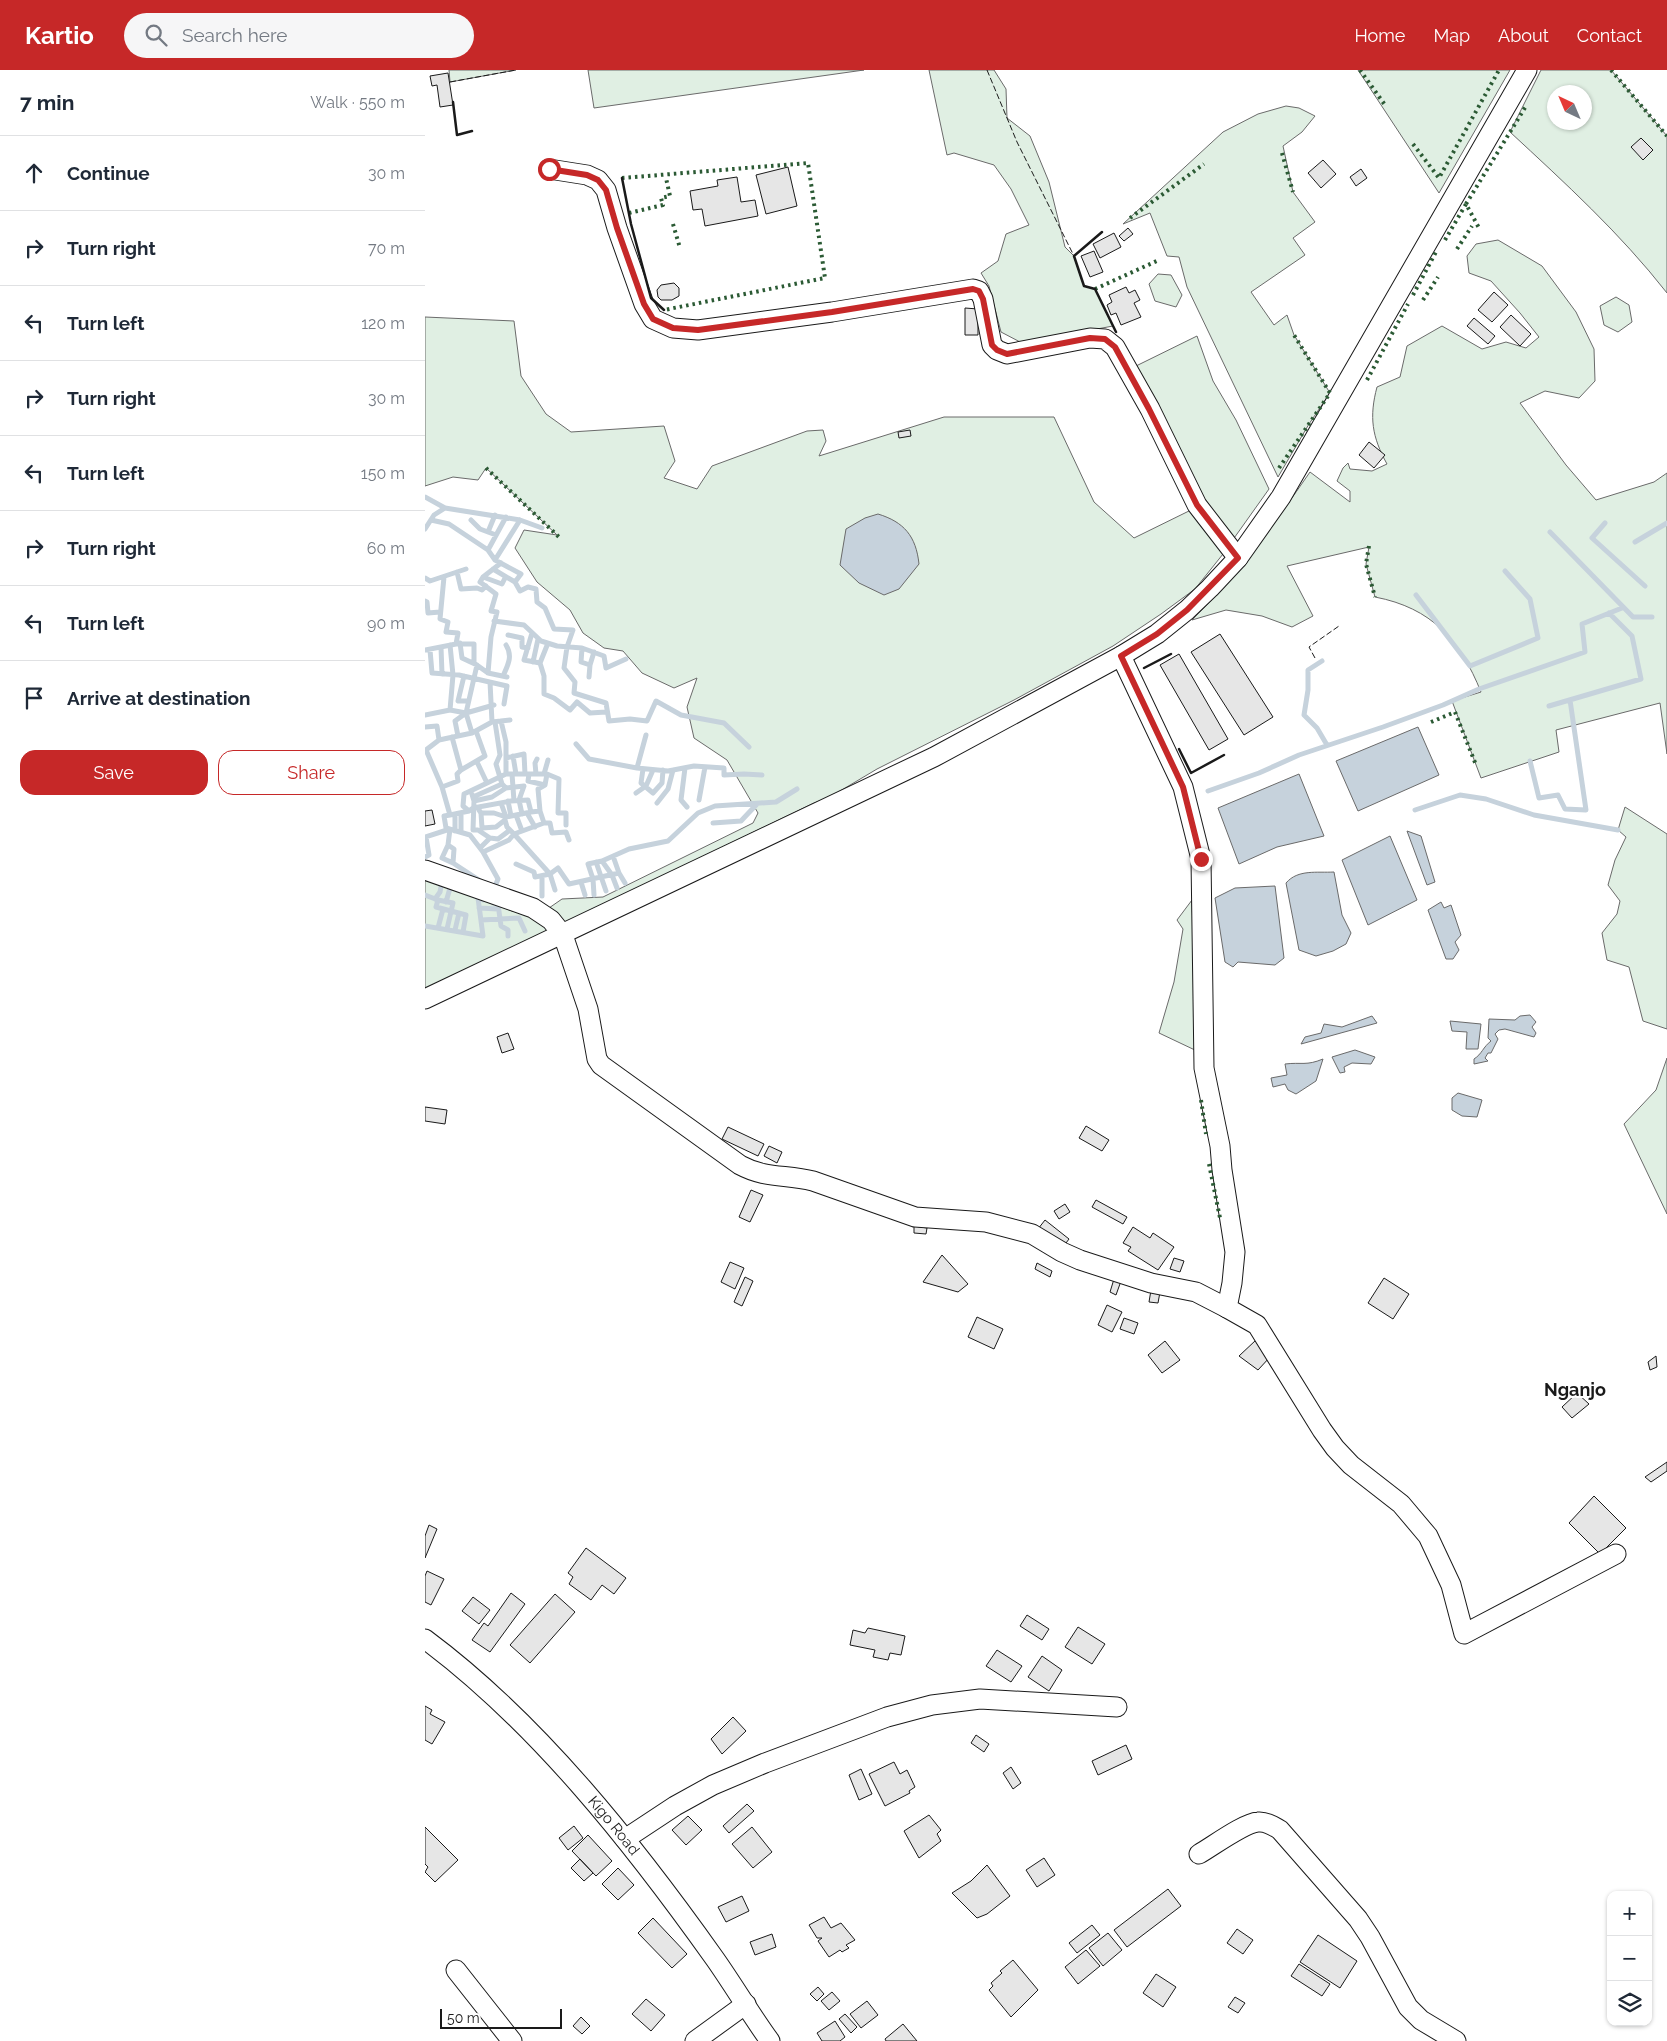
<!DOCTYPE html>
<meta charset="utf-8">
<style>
:root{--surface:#fff;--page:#f6f6f7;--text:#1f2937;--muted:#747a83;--line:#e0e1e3;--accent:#c62828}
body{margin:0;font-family:Raleway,sans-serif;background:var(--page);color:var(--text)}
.controls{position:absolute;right:15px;bottom:15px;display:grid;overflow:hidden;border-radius:10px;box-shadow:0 1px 4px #0004}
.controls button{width:45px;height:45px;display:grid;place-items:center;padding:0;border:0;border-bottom:1px solid var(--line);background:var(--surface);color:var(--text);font:25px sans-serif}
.compass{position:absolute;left:1122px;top:15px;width:45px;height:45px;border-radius:50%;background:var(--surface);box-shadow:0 1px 4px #0004;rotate:316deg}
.scale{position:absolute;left:15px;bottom:12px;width:122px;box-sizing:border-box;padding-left:5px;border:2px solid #1a1a1a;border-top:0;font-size:14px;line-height:18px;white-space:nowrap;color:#1a1a1a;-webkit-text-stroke:4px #fff;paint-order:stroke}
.stop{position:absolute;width:15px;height:15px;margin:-11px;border:4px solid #c62828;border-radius:50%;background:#fff}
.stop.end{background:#c62828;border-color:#fff;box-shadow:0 1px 5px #0008}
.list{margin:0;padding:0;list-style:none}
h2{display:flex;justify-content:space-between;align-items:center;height:65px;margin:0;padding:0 20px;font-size:21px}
h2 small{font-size:16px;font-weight:400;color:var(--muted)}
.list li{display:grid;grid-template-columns:32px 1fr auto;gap:15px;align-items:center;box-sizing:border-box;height:75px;padding:0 20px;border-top:1px solid var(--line)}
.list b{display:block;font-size:19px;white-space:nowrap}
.list em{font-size:16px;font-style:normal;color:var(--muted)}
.actions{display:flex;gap:10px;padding:15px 20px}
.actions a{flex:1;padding:11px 0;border:1px solid var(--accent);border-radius:15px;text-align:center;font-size:18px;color:var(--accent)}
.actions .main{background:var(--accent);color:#fff}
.icon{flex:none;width:28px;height:28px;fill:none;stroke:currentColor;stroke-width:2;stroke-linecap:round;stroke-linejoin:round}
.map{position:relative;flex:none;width:1242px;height:1971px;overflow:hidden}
header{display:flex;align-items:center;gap:30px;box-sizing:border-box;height:70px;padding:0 25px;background:var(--accent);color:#fff}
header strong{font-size:24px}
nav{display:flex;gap:28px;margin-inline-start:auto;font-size:18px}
.search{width:350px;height:45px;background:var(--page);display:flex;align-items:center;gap:12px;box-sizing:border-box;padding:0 18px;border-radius:28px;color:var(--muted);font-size:19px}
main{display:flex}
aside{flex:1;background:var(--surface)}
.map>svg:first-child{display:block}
.green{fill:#e0efe3;stroke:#6a6a6a;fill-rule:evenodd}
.water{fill:#c6d2dc;stroke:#6a6a6a}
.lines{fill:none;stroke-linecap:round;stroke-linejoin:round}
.stream{stroke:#c6d2dc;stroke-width:5}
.building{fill:#e6e6e6;stroke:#1a1a1a}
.minor-casing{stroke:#1a1a1a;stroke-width:21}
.minor{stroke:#fff;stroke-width:19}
.hedge{stroke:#2b5a34;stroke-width:4;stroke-dasharray:2.5 4;stroke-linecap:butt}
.fence{stroke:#1a1a1a;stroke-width:1;stroke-dasharray:6 2.5;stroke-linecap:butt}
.wall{stroke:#1a1a1a;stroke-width:2.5}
.route{stroke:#c62828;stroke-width:6}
.labels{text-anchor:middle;stroke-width:4;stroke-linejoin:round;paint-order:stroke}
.street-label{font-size:15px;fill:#1a1a1a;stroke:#fff}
.quarter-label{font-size:18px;font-weight:bold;fill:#1a1a1a;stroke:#fff}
</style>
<header>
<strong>Kartio</strong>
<div class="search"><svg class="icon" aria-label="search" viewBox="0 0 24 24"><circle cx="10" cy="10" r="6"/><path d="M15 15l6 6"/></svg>Search here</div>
<nav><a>Home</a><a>Map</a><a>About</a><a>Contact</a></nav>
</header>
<main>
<aside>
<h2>7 min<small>Walk · 550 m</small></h2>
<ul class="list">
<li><svg class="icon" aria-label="ahead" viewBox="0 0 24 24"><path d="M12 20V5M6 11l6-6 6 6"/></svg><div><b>Continue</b></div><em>30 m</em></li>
<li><svg class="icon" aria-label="right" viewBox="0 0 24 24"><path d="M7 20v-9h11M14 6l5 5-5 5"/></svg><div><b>Turn right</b></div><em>70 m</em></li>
<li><svg class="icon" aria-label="left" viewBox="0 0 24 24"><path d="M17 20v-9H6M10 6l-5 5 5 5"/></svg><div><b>Turn left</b></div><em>120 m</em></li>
<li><svg class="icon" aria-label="right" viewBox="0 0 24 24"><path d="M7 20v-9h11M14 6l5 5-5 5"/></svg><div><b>Turn right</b></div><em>30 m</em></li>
<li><svg class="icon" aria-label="left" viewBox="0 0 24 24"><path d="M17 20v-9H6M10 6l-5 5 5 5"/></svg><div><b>Turn left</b></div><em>150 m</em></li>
<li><svg class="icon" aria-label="right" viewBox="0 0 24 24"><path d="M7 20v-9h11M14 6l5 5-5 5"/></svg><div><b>Turn right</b></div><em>60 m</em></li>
<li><svg class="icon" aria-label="left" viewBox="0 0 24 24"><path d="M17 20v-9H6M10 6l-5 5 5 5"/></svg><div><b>Turn left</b></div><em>90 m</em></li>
<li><svg class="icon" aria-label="arrive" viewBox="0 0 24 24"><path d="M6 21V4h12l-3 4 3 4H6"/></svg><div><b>Arrive at destination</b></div></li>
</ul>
<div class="actions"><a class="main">Save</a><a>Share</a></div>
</aside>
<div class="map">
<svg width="1242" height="1971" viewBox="0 0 1242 1971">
<rect width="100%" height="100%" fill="#fff"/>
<!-- green -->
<path class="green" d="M24,0H91L25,12Z
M163,0H439L169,38Z
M504,0H569L581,19L582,48L605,66L624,112L640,177L649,186L659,216L670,219L688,256L597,273L576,262L564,216L556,203L573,191L581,164L604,155L586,119L569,95L529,83L522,85Z
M933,0H1085L1014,123Z
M1116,0H1186L1242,66V223C1195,163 1140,113 1085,62ZM1130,22H1160V52H1130Z
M861,36L874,38L890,46L877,62L858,76L868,122L890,152L868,168L880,185L826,222L849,255L862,245L869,265L905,323L884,354L853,407L762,217L754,187L742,186L725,143L698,154L798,62L833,44Z
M1073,170L1117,196L1151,242L1169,279L1170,311L1154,328L1120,321L1095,333L1141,395L1171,430L1229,412L1242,403V684L1235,633L1131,660L1134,682L1056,708L1027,631L1056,622C1035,570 1007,538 950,527L941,494L944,477L862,496L888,546L867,557L837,546L801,540L767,550C813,505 849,454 885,402L925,432V421L912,411L918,398L923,393L925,399L947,401L962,394C947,367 944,347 952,317L975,307L982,276L1017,256L1057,279L1081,272L1101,278L1114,267L1095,243L1066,211L1044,203L1042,186L1051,174Z
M733,204L746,205L757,225L751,237L730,231L724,214Z
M1191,227L1204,235L1207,252L1193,262L1179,255L1175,236Z
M0,247L89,251L96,306L121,344L146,362L239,356L250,391L239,408L272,419L287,396L382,361L398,360L401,371L394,386L519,347H629L669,432L709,468L768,439L798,484L770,519L736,544L688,576L589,630L452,699L405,727L389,733L140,853L124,838L137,829L178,827L328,753L333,743L302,690L269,668L262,637L272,608L249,618L217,603L198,581L179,578L158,563L145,540L112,512L90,478L99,460L132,465L61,398L53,410L28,407L0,416Z
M772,266L788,311L811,350L844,419L807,471L773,426L743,356L711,296Z
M1200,737L1242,764V959L1218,951L1204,897L1182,890L1177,863L1192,844L1195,831L1183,815L1190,790L1201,767L1193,760Z
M0,806L87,841L95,842L120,852L125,862L0,919Z
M767,830L772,981L734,963L749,912L758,859L752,850Z
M1242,988V1144L1199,1054L1231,1020Z"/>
<!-- water -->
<path class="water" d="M453,444C479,452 491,466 494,494L474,519L459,525L434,513L415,495L421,459L440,448Z
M993,657L1014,705L933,741L911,691Z
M874,704L899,766L852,777L814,794L793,738Z
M982,761L996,766L1010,812L1002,815Z
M965,766L992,830L943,855L917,790Z
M909,802L917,845L926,863L921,874L908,881L891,886L874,880L861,813C873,799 892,803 909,802Z
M850,816L859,888L850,895L813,892L808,897L800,892L790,828L810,818Z
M1016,832L1019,838L1026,835L1036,865L1030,872L1034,880L1028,889H1021L1003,840Z
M1105,945L1111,952L1107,957L1111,963L1109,967L1080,959L1074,960L1070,964L1073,969L1066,983H1063L1060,988L1063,991L1049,994V989C1057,984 1058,977 1066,971L1063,968L1064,949L1090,950L1095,946Z
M947,946L952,953L876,974L880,967L896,963L899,954L917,957Z
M1025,951L1056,954L1053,979H1041L1042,962L1027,961Z
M930,980L950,987L946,994L927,993L919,997L920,1002L915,1003L907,987Z
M898,989L891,1011L871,1024L863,1020L860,1014L848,1017L846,1008L862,1005L860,994C877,992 881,996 898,989Z
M1033,1023L1057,1030L1052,1047L1037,1046L1027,1040V1028Z"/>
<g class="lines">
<!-- stream -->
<path class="stream" d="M0,427L20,438L95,450L117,458
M6,450L24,454L63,480L70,490L96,504L90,512L95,521L103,517L111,519L112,532L120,538L129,559L148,560L142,577L139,598L150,612L149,623L181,633L184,651L205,649L222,651L231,631L256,645L299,653L324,677
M46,450L55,459L71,465
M1180,453L1167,468L1220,516
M0,459L9,445L20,438
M63,462L70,445
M1125,462L1208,547H1227
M1210,472L1242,453
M63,480L81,447
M70,490L95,450
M68,499L90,512
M32,502L36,519L52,518L57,520L61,516
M19,507L15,549L23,552L21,562L33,563L31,574
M58,507L77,514L80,508
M0,508L5,511L41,499
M991,525L1045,596L1113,568L1105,529L1080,501
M0,531L2,532L3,543L15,542
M69,551L99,555L116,571L132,576L157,578L179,586L181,598L201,589
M107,563L99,590L115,593L119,606V624L129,628L145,640L152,632L165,643L181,642
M83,565L97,568V577L103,578
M35,573L37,588L52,595L41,643L47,663
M16,577L17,604
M157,578L156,592L165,595
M0,580L31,574H49V593L63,603L82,607
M5,580L7,603L34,605L82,616L79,634
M897,591L883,600V620L879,645L892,658L902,675
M108,592L113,569
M115,593L123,573
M63,603L66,567L72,542L66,541L71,524L55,512L58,507L76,493
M39,606L33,631H43
M78,606C83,595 88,586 81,575
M164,607L165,595L169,582
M65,612L67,652
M1124,636L1216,609L1207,566L1184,543
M25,640L28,605L25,575
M0,645L25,640L41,643L69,635
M70,652L75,685L71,694L77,714L81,718L99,716L94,730L97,744
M0,657L12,656L14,670
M221,665L212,698L243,701L269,696L299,698V705L319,704L337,705
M33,666L30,651L41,643
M151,674L164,689L212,698
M88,686L91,704
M81,688L99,684L100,704
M1105,691L1114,728L1133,725L1140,739L1161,740L1145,630
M52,692L62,713
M260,698L256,730L262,737
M218,699L216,713L228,723L237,713L238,700
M36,700L60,686L51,661
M81,704H122L120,715L113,719L115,741L119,753H125L127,763L141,762L144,770
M87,704L89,731
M104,704L103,711L120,715
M111,704L110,693L112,689
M119,704L123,690
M122,704L134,709L133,743H141V755
M17,717L33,711L32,704L36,700L27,667
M46,721L49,731L48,760H53L65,768L55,778
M783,721L834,703L874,685L958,657L1018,635L1054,619L1160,582L1157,554L1197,538
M211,723L221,716L228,700
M48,727L77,714
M274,730L280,697
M49,731L67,727L81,718
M83,731L86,746
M76,733L81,747
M232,733L243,719L248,700
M54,740L56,743H69L81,747L106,742
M990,740L1035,725L1061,729L1109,745L1193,760
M44,741L48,738L86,731L103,730L106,742L115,741
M56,743L57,758L71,757L80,750L82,757L89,764L119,753
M102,743L110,757
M25,745L44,741L38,736L39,724L81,704V672L76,651
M91,745L97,761
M288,753L316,751L332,734
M30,761V744
M36,762V743
M0,767L25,759L23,775L29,779L28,793
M65,768L73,769L85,760
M23,775L17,788L28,793L57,812
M58,782L84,770L89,764L125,804L130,820
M188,786L194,803
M0,787L4,785L1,767
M177,791L187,805L192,818
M171,792L181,821
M91,794L109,802L110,807L125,804L133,798L144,814L194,803L200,813
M117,806V826
M156,812L160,825
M69,819L73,809L58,782L45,765L21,758L19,746L25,745L17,717L1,680L14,670L47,663L67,652L85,650
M0,825L13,830L28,833L22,859
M169,825L168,809L163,794L177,791L204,779L243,771L273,743L290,736L351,732L372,719
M10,829L15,822L17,811
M13,830L11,837L41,845L38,862
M21,832L25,818
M68,833L73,834L76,856L83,860V866
M54,838L73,839
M56,850L94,848L100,861
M0,856L58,866L53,828L58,830
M13,858L18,839
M30,860L34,843"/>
</g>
<!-- building -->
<path class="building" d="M23,3L28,35L15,37L12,15L7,16L5,6Z
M1216,68L1228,80L1218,90L1206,77Z
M898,90L911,104L896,118L883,103Z
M363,97L372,136L341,144L331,105Z
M936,99L942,108L931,116L925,107Z
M312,107L316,132L330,130L333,146L280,156L277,139L268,140L265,121L293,116L292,110Z
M703,158L708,164L699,171L694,166Z
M689,163L696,177L675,188L668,174Z
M669,181L678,202L665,207L656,186Z
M249,213L254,218V226L247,230H236L233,227L232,220L236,215Z
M701,217L704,223L710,220L715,230L709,233L716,247L696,255L691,243L686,245L682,235L687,232L684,225Z
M1069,222L1083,235L1067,252L1053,240Z
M540,238L553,239V265H540Z
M1086,245L1106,264L1095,276L1075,257Z
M1049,248L1070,266L1063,274L1042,256Z
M485,360L486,366L474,368L473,362Z
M944,372L960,385L949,398L934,385Z
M795,564L848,647L819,665L766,582Z
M754,584L803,669L784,680L735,595Z
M7,740L10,754L0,756V741Z
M83,963L89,979L77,983L72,967Z
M0,1037L22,1040L20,1054L0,1051Z
M661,1056L684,1070L677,1081L654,1068Z
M303,1057L339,1074L333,1086L297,1069Z
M344,1076L357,1082L352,1093L339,1086Z
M326,1120L338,1125L325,1152L314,1147Z
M671,1130L702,1147L698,1154L667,1137Z
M640,1134L645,1142L634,1149L629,1141Z
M620,1150L644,1169L638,1177L613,1159Z
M489,1156L502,1158L501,1164L489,1163Z
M708,1157L725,1168L728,1163L749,1177L733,1200L703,1181L706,1177L698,1173Z
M517,1185L543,1214L533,1222L498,1212Z
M749,1188L759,1191L755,1202L745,1199Z
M305,1192L319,1198L310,1219L296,1212Z
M612,1193L627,1201L625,1207L610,1199Z
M320,1207L328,1211L317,1236L309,1232Z
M959,1208L984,1224L968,1249L943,1233Z
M689,1209L696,1211L691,1225L685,1222Z
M726,1220L735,1222L733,1233L724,1232Z
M682,1235L697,1242L687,1262L673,1255Z
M552,1247L578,1259L569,1279L543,1267Z
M699,1248L713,1253L709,1264L695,1259Z
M831,1270L845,1287L833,1300L814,1286Z
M740,1271L755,1290L737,1303L723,1285Z
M1231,1286L1232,1297L1225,1300L1223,1292Z
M1152,1323L1164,1334L1147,1348L1137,1337Z
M1242,1392V1401L1226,1412L1220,1407Z
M1169,1426L1201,1458L1175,1484L1144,1453Z
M4,1455L12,1459L0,1488V1466Z
M161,1478L201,1508L189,1524L177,1515L166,1530L144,1514L148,1507L143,1503Z
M2,1501L19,1509L6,1535L0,1532V1506Z
M86,1523L100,1534L65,1582L47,1570L59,1553L63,1556Z
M130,1524L150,1542L105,1593L85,1575Z
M48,1527L65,1540L54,1554L37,1541Z
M602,1545L624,1559L617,1570L595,1556Z
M653,1557L680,1574L667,1594L640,1577Z
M443,1558L480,1566L476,1585L465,1583L463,1590L448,1587L450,1580L425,1575L428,1560L440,1563Z
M572,1580L597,1596L586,1612L561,1596Z
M617,1586L637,1600L624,1621L603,1607Z
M0,1636L7,1640L5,1644L20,1652L7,1674L0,1670Z
M308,1647L321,1661L297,1684L286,1669Z
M551,1665L564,1674L559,1682L546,1673Z
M701,1675L707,1689L673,1705L667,1691Z
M469,1692L475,1704L482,1700L490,1717L484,1721L485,1723L460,1736L444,1704Z
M586,1697L596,1713L588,1719L578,1703Z
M436,1699L447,1724L434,1730L424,1705Z
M322,1734L329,1741L304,1763L298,1756Z
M504,1745L516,1760L512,1764L516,1771L494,1788L479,1761Z
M263,1746L277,1760L261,1775L247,1760Z
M149,1756L158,1768L143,1780L134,1768Z
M0,1757L33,1790L10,1812L0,1802L3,1797L0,1794Z
M327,1757L347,1782L328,1798L307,1774Z
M163,1765L187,1791L171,1806L147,1781Z
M619,1788L630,1805L612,1817L601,1800Z
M155,1789L168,1803L159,1811L146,1798Z
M562,1795L585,1826L562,1844L552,1848L527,1823L546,1811Z
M193,1798L209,1815L193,1830L177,1814Z
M743,1819L756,1836L702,1877L689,1860Z
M317,1826L324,1841L301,1852L293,1837Z
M399,1847L406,1858L416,1853L430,1870L421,1875L424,1878L417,1882L415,1880L404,1887L393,1871L397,1868H392L384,1855Z
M228,1848L262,1884L247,1898L213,1863Z
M667,1855L675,1865L652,1883L644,1873Z
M812,1859L828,1870L818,1884L802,1873Z
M683,1863L697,1880L678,1896L664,1878Z
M347,1864L351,1877L330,1885L325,1872Z
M893,1865L932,1891L915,1918L875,1892Z
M661,1880L675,1896L653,1914L640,1897Z
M588,1890L613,1920L586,1947L564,1920L568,1916L566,1913L577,1903L575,1901Z
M874,1894L905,1914L897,1926L866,1906Z
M731,1904L751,1917L738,1937L718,1923Z
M393,1917L399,1924L392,1931L385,1924Z
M407,1922L415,1931L404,1940L396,1931Z
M810,1927L820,1933L813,1943L803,1937Z
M221,1929L240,1945L226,1961L207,1944Z
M442,1931L453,1945L436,1958L425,1944Z
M420,1944L432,1957L426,1963L414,1949Z
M156,1947L165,1956L157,1964L148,1956Z
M410,1951L420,1967L415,1971H397L392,1963Z
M478,1954L492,1971H461L460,1969Z"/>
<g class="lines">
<!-- minor casing -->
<g class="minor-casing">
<g id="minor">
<path d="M124,99L162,105L173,110L181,120L192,158L219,234L228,249L248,258L273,260L407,242L548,219L554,221L558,229L567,275L572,280L582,284L665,268L680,269L690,277L725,339L772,435L813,488"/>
<path d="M696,586L758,717L776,789L779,998L795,1076L797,1100L810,1182L807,1213L802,1238L832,1255L897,1360L910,1378L926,1395L976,1434L1003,1466L1026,1515L1039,1564L1191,1484"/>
<path d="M0,800L108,838L126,850L138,865L163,939L172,989L176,995L315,1095C341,1109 361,1104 388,1111L490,1147L561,1152L607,1164L637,1182L655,1190L726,1213L771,1222L802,1238"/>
<path d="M0,929L509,687L696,586L732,564L762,540L785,518L813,488L856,427L1102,0"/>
<path id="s1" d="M0,1569C113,1653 209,1775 290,1889C309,1916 326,1945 345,1971"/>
<path d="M200,1769L250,1736L288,1715L340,1693L462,1647L507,1635L555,1629L692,1637"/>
<path d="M774,1784C788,1776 819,1753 833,1752C841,1751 849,1756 855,1760L933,1849L945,1867L983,1937L996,1950L1031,1971"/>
<path d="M31,1900L87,1971"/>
<path d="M270,1971L321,1934"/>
</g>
</g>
<!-- minor -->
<use href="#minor" class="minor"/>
<!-- hedge -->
<path class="hedge" d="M935,0L960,35
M1186,0L1242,66
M988,74L1014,108L1074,0
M857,83L868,122
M197,108L383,93L400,208L239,240
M1041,134L1101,36
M204,143L238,135L236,128L245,126L241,108
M705,148L779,94
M248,154L255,178
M1020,170L1041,134L1054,158
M1032,179L1047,156
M670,219L734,190
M988,225L1012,180
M998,230L1013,207
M942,310L983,234
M61,398L134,467
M854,398L905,323L869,265
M944,476L941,494L950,527
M1006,652L1030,642L1051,695
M776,1030L781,1064
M784,1094L795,1148"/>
<!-- fence -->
<path class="fence" d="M562,0L592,72L649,186
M25,12L91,0
M890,588L884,577L914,556"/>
<!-- wall -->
<path class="wall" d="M28,32L32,65L47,61
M197,108L206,154L226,228L239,240
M677,162L649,186L659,216L670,219L691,262
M719,598L746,584
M754,679L766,703L799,685"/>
</g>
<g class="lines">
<!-- route -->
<path class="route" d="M124,99L162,105L173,110L181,120L192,158L219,234L228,249L248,258L273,260L407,242L548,219L554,221L558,229L567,275L572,280L582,284L665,268L680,269L690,277L724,339L772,435L813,488L762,540L732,564L696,586L758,717L776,789"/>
</g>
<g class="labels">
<!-- street labels -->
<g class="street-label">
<text dy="5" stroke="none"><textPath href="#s1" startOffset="266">Kigo Road</textPath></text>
</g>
<!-- quarter labels -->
<g class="quarter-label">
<text x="1150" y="1326">Nganjo</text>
</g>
</g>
</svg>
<div class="controls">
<button>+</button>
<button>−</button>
<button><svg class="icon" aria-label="layers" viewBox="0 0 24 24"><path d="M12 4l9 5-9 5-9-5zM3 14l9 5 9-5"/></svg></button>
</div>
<svg class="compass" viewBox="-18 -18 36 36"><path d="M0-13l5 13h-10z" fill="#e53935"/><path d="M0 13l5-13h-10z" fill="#747a83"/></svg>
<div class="scale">50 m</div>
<div class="stop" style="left:124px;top:99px"></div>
<div class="stop end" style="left:776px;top:789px"></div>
</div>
</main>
